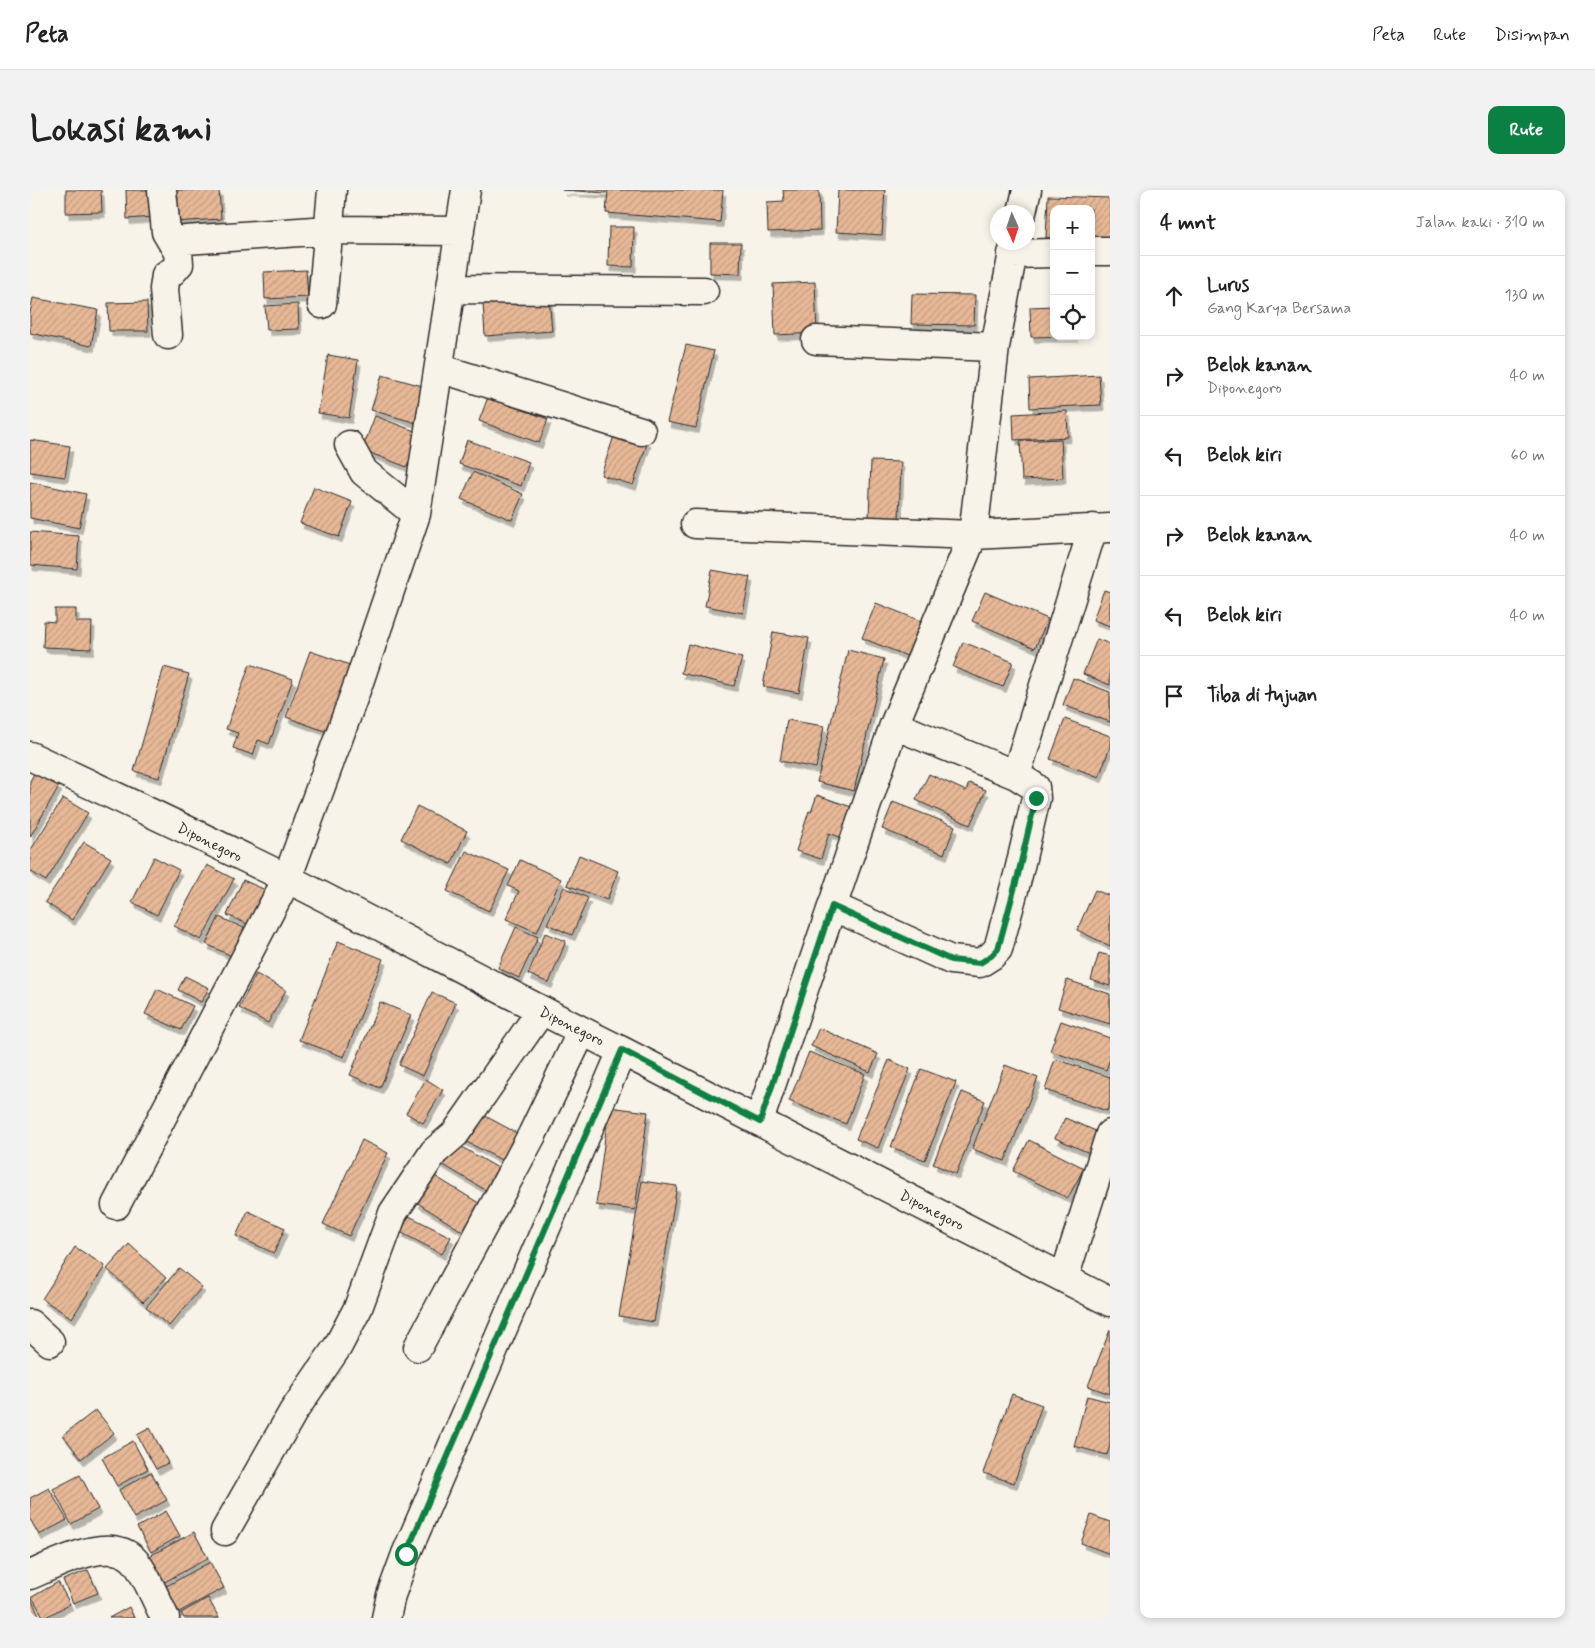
<!DOCTYPE html>
<html lang="id">
<meta charset="utf-8">
<style>
:root{--surface:#fff;--page:#f2f2f2;--text:#222;--muted:#767676;--line:#e0e0e0;--accent:#0b8043}
body{margin:0;font-family:Mynerve,sans-serif;background:var(--page);color:var(--text)}
.controls{position:absolute;right:15px;top:15px;display:grid;overflow:hidden;border-radius:10px;box-shadow:0 2px 8px #0003}
.controls button{width:45px;height:45px;display:grid;place-items:center;padding:0;border:0;border-bottom:1px solid var(--line);background:var(--surface);color:var(--text);font:25px sans-serif}
.compass{position:absolute;left:960px;top:15px;width:45px;height:45px;border-radius:50%;background:var(--surface);box-shadow:0 2px 8px #0003;rotate:177deg}
.stop{position:absolute;width:15px;height:15px;margin:-11px;border:4px solid #0b8043;border-radius:50%;background:#fff}
.stop.end{background:#0b8043;border-color:#fff;box-shadow:0 1px 5px #0008}
.list{margin:0;padding:0;list-style:none}
h2{display:flex;justify-content:space-between;align-items:center;height:65px;margin:0;padding:0 20px;font-size:21px}
h2 small{font-size:16px;font-weight:400;color:var(--muted)}
.list li{display:grid;grid-template-columns:32px 1fr auto;gap:15px;align-items:center;box-sizing:border-box;height:80px;padding:0 20px;border-top:1px solid var(--line)}
.list b{display:block;font-size:19px;white-space:nowrap}
.list p{margin:0;font-size:16px;white-space:nowrap;color:var(--muted)}
.list em{font-size:16px;font-style:normal;color:var(--muted)}
.icon{flex:none;width:28px;height:28px;fill:none;stroke:currentColor;stroke-width:2;stroke-linecap:round;stroke-linejoin:round}
.map{position:relative;flex:none;width:1080px;height:1428px;overflow:hidden;border-radius:10px}
header{display:flex;align-items:center;gap:30px;box-sizing:border-box;height:70px;padding:0 25px;background:var(--surface);border-bottom:1px solid var(--line)}
header strong{font-size:24px}
nav{display:flex;gap:28px;margin-inline-start:auto;font-size:18px}
.intro{display:flex;align-items:center;justify-content:space-between;box-sizing:border-box;height:120px;padding:0 30px}
h1{margin:0;font-size:35px}
.button{padding:12px 22px;border-radius:10px;background:var(--accent);color:#fff;font-size:18px;font-weight:700}
main{display:flex;gap:30px;padding:0 30px}
aside{flex:1;background:var(--surface);border-radius:10px;box-shadow:0 2px 8px #0003}
.map>svg:first-child{display:block}
.building{fill:url(#building-hatch);stroke:#2b2b2b;filter:url(#shadow)}
.lines{fill:none;stroke-linecap:round;stroke-linejoin:round}
.street-casing{stroke:#2b2b2b;stroke-width:31}
.street{stroke:#f7f3e8;stroke-width:28}
.route{stroke:#0b8043;stroke-width:6}
.labels{text-anchor:middle;stroke-width:4;stroke-linejoin:round;paint-order:stroke}
.street-label{font-size:15px;fill:#2b2b2b;stroke:#f7f3e8}
</style>
<header>
<strong>Peta</strong>
<nav><a>Peta</a><a>Rute</a><a>Disimpan</a></nav>
</header>
<div class="intro"><h1>Lokasi kami</h1><a class="button">Rute</a></div>
<main>
<div class="map">
<svg width="1080" height="1428" viewBox="0 0 1080 1428">
<defs>
<pattern id="building-hatch" width="6" height="6" patternUnits="userSpaceOnUse" patternTransform="scale(1.25)"><rect width="6" height="6" fill="#e7b897"/><path d="M-1 1l2-2M0 6l6-6M5 7l2-2" fill="none" stroke="#c69e82"/></pattern>
<filter id="shadow"><feDropShadow dx="3" dy="5.5" stdDeviation="0" flood-color="#0004"/></filter>
</defs>
<rect width="100%" height="100%" fill="#f7f3e8"/>
<filter id="ink" filterUnits="userSpaceOnUse"><feTurbulence type="fractalNoise" baseFrequency=".02" numOctaves="2"/><feDisplacementMap in="SourceGraphic" scale="10" xChannelSelector="R" yChannelSelector="G"/><feConvolveMatrix kernelMatrix="1 2 1 2 8 2 1 2 1" color-interpolation-filters="sRGB"/></filter>
<g filter="url(#ink)">
<!-- building -->
<path class="building" d="M36,0H71L72,22L36,23Z
M96,0H122L123,27L97,29Z
M142,0H189L191,29L144,32Z
M532,0H576V3Z
M578,0H693L690,32L576,23Z
M753,0H789L790,40L738,42L737,12L754,11Z
M808,0H855L852,45L806,42Z
M1018,6L1080,8V49H1061V19H1024V48H1016Z
M579,37H604L603,77L578,76Z
M680,53H711L710,84L680,83Z
M276,80L278,107L235,109L234,82Z
M785,92L787,143L745,145L743,94Z
M882,104L945,105L944,135L881,134Z
M519,107L522,141L455,146L453,112Z
M3,108L68,120L61,156L0,143V123Z
M117,112L118,141H79L78,113Z
M268,114L269,139L237,140L235,116Z
M1024,116V146H1045L1001,147L1000,117Z
M656,155L684,161L666,238L637,232Z
M298,165L328,170L319,228L288,223Z
M352,185L400,198L390,234L341,220Z
M1069,185L1071,215L1000,218L999,189Z
M458,207L518,229L509,253L449,231Z
M1037,221L1038,247L984,250L983,224Z
M345,226L390,243L377,277L332,260Z
M586,240L618,251L603,295L571,285Z
M1031,249L1033,288L992,290L990,251Z
M0,250L40,256L35,287L0,282Z
M437,250L499,272L491,296L429,274Z
M841,271L871,272L869,329L839,328Z
M443,282L493,304L482,330L431,309Z
M0,292L56,304L49,338L0,328Z
M284,297L322,312L309,347L270,333Z
M0,342L49,346L47,379L0,375Z
M682,380L720,387L713,423L675,416Z
M1074,400L1080,402V436L1063,430Z
M955,402L1018,429L1005,458L942,431Z
M846,413L896,433L882,468L832,448Z
M25,419H46V432H62L61,459L13,457L14,431L25,432Z
M743,442L779,448L769,503L733,496Z
M1067,449L1080,454V495L1053,484Z
M933,452L983,472L973,497L923,477Z
M658,454L712,468L704,496L651,483Z
M818,460L854,469L824,601L787,592Z
M280,461L323,476L300,543L256,527Z
M220,474L263,489L239,554L228,550L223,565L203,558L208,543L196,539Z
M134,477L159,484L129,588L104,581Z
M1043,488L1080,502V532L1033,515Z
M1035,529L1080,546V557L1069,587L1020,569Z
M757,530L794,536L786,578L750,571Z
M5,582L29,596L0,647V591Z
M899,584L936,601L939,593L956,600L940,635L886,610Z
M787,605L830,620L818,650L799,643L791,669L766,661L779,621L781,622Z
M33,608L58,623L16,691L0,681V661Z
M863,612L925,636L914,664L852,639Z
M387,616L437,641L421,674L371,649Z
M54,652L81,668L42,730L15,712Z
M436,661L479,680L459,721L417,701Z
M549,665L588,681L577,710L537,695Z
M124,667L149,680L127,725L102,712Z
M490,670L531,689L507,742L476,729L489,701L478,696Z
M177,675L204,689L171,750L144,736Z
M213,690L240,702L224,737L197,725Z
M534,697L558,708L542,745L517,734Z
M1065,700L1080,706V756L1047,740Z
M189,727L221,741L208,769L176,754Z
M486,737L508,747L489,788L468,778Z
M515,743L536,751L519,793L498,784Z
M308,751L353,769L314,867L269,850Z
M1069,763L1080,766V796L1061,790Z
M226,784L256,800L238,833L209,818Z
M155,786L179,798L171,812L148,800Z
M1037,790L1080,804V834L1028,818Z
M127,799L163,816L151,840L115,824Z
M402,802L426,813L393,886L369,875Z
M350,812L381,825L350,898L320,885Z
M1031,831L1080,848V869L1076,880L1020,861Z
M789,838L848,864L840,882L781,856Z
M779,862L835,884L816,934L759,911Z
M1025,869L1080,887V912L1077,921L1015,900Z
M859,870L880,879L848,958L826,949Z
M975,875L1008,888L975,971L942,959Z
M891,879L926,892L895,970L861,957Z
M396,889L413,900L393,933L376,923Z
M932,902L955,911L926,984L903,974Z
M579,917L618,922L605,1020L566,1015Z
M446,921L496,948L481,975L431,949Z
M1035,928L1073,944L1064,965L1025,948Z
M332,950L358,963L319,1046L293,1034Z
M999,950L1054,978L1038,1008L983,981Z
M423,952L475,982L462,1004L410,973Z
M403,985L452,1015L435,1043L386,1012Z
M612,991L647,996L624,1132L589,1126Z
M218,1021L255,1038L244,1063L206,1046Z
M379,1026L421,1047L412,1064L370,1042Z
M99,1054L136,1088L113,1112L77,1079Z
M45,1057L75,1076L42,1128L12,1109Z
M149,1078L172,1097L139,1136L116,1117Z
M1080,1140V1204L1058,1196Z
M982,1204L1012,1215L984,1293L953,1283Z
M1057,1206L1080,1212V1255L1077,1265L1044,1256Z
M66,1220L84,1243L51,1269L33,1245Z
M120,1238L138,1273L126,1279L107,1245Z
M103,1251L118,1279L87,1296L72,1268Z
M121,1282L137,1310L104,1328L89,1300Z
M50,1285L68,1319L41,1334L23,1299Z
M19,1298L37,1330L9,1345L0,1329V1308Z
M136,1321L150,1346L121,1362L107,1337Z
M1061,1325L1080,1332V1364L1051,1353Z
M164,1342L178,1368L131,1394L116,1368Z
M180,1372L194,1398L147,1423L133,1398Z
M58,1380L68,1403L43,1413L33,1390Z
M28,1392L40,1414L14,1428L2,1407Z
M0,1406L10,1428H0Z
M178,1408L189,1428H154L151,1423Z
M99,1417L104,1428H79Z"/>
<g class="lines">
<!-- street casing -->
<g class="street-casing">
<path id="street" d="M132,0L136,42L148,62L149,74L143,81L136,85L134,99L138,145
M992,22L997,0
M142,51L298,40L430,41
M1061,61H1080
M982,64L1024,63
M421,99L674,101
M292,114L302,0
M786,150L965,157
M409,178L611,241
M319,255L334,282L386,324
M665,334L943,345L1080,338
M0,566C93,610 187,653 280,700C384,753 487,809 592,861L1080,1112
M986,585L1063,338
M802,716L921,770L950,773L961,766L968,759L988,685L1006,608L1005,597L986,585L864,535
M729,931L864,535L943,345L965,157L985,52
M86,1015L257,689L329,492L386,324L436,0
M1034,1088L1080,944
M0,1134L20,1152
M388,1157L502,945L552,841
M195,1341L263,1222L308,1156L328,1118L363,1023L404,962L425,944L511,821
M0,1385C27,1374 80,1344 104,1370C114,1380 128,1414 135,1428
M356,1428L361,1405L376,1364L592,861"/>
</g>
<!-- street -->
<use href="#street" class="street"/>
</g>
</g>
<g class="lines" filter="url(#ink)">
<!-- route -->
<path class="route" d="M376,1364L592,860L730,932L802,716L921,770L950,773L961,766L968,759L988,685L1006,608"/>
</g>
<g class="labels">
<!-- street labels -->
<g class="street-label">
<text transform="translate(180 652) rotate(26)" y="5">Diponegoro</text>
<text transform="translate(542 836) rotate(26)" y="5">Diponegoro</text>
<text transform="translate(902 1020) rotate(27)" y="5">Diponegoro</text>
</g>
</g>
</svg>
<div class="controls">
<button>+</button>
<button>−</button>
<button><svg class="icon" aria-label="locate" viewBox="0 0 24 24"><circle cx="12" cy="12" r="6"/><path d="M12 2v4M12 18v4M2 12h4M18 12h4"/></svg></button>
</div>
<svg class="compass" viewBox="-18 -18 36 36"><path d="M0-13l5 13h-10z" fill="#e53935"/><path d="M0 13l5-13h-10z" fill="#767676"/></svg>
<div class="stop" style="left:376px;top:1364px"></div>
<div class="stop end" style="left:1006px;top:608px"></div>
</div>
<aside>
<h2>4 mnt<small>Jalan kaki · 310 m</small></h2>
<ul class="list">
<li><svg class="icon" aria-label="ahead" viewBox="0 0 24 24"><path d="M12 20V5M6 11l6-6 6 6"/></svg><div><b>Lurus</b><p>Gang Karya Bersama</p></div><em>130 m</em></li>
<li><svg class="icon" aria-label="right" viewBox="0 0 24 24"><path d="M7 20v-9h11M14 6l5 5-5 5"/></svg><div><b>Belok kanan</b><p>Diponegoro</p></div><em>40 m</em></li>
<li><svg class="icon" aria-label="left" viewBox="0 0 24 24"><path d="M17 20v-9H6M10 6l-5 5 5 5"/></svg><div><b>Belok kiri</b></div><em>60 m</em></li>
<li><svg class="icon" aria-label="right" viewBox="0 0 24 24"><path d="M7 20v-9h11M14 6l5 5-5 5"/></svg><div><b>Belok kanan</b></div><em>40 m</em></li>
<li><svg class="icon" aria-label="left" viewBox="0 0 24 24"><path d="M17 20v-9H6M10 6l-5 5 5 5"/></svg><div><b>Belok kiri</b></div><em>40 m</em></li>
<li><svg class="icon" aria-label="arrive" viewBox="0 0 24 24"><path d="M6 21V4h12l-3 4 3 4H6"/></svg><div><b>Tiba di tujuan</b></div></li>
</ul>
</aside>
</main>
